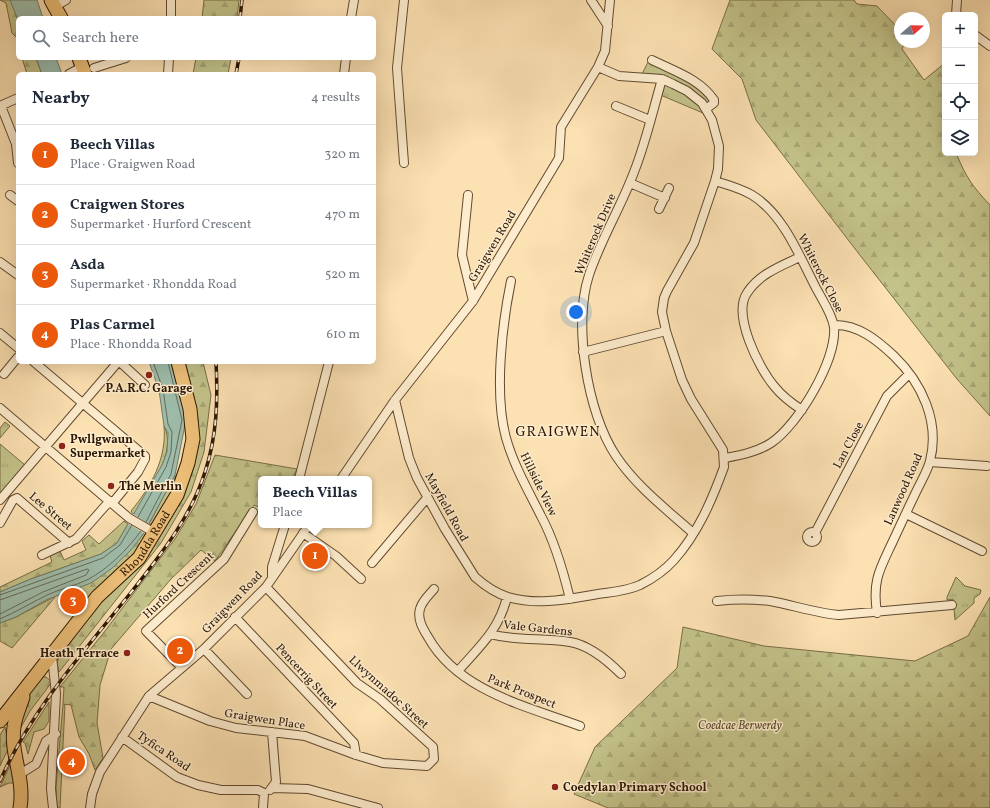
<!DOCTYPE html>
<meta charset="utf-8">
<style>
:root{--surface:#fff;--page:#f6f6f7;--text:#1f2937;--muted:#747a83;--line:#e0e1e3;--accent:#ea580c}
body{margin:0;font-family:Vollkorn,serif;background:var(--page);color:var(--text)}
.controls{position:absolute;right:12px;top:12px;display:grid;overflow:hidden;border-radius:6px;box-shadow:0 4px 16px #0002}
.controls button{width:36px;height:36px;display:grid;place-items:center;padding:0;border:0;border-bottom:1px solid var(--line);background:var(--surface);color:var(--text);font:20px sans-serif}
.compass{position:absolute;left:894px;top:12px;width:36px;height:36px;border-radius:50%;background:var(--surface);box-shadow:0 4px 16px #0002;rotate:70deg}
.you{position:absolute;left:576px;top:312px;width:14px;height:14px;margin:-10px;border:3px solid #fff;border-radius:50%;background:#1a73e8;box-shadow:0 0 0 6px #1a73e833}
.badge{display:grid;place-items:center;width:26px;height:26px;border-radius:50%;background:var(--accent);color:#fff;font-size:13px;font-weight:700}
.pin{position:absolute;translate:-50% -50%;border:2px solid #fff;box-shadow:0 1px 4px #0006}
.popup{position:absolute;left:258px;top:476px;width:114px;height:52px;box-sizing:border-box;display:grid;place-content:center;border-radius:6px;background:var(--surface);filter:drop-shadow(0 1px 3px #0005);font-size:13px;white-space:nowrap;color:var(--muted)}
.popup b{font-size:15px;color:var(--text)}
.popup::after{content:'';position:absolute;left:50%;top:100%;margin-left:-8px;border:8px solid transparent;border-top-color:var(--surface)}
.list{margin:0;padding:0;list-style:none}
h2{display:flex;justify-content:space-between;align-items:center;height:52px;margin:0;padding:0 16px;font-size:17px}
h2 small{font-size:13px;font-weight:400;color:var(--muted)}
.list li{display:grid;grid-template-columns:26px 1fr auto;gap:12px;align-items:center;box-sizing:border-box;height:60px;padding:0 16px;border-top:1px solid var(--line)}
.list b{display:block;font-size:15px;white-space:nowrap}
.list p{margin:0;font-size:13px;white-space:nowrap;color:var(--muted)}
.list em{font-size:13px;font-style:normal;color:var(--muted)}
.icon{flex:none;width:22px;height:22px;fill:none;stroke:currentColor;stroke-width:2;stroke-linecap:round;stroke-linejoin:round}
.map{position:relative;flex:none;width:990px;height:808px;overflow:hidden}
.search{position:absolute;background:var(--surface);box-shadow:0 4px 16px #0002;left:16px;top:16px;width:360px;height:44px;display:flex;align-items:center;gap:10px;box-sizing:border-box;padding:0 14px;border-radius:6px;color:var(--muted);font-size:15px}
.panel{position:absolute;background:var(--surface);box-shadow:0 4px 16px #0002;left:16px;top:72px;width:360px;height:292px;border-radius:6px}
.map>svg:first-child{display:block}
.grass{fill:url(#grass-tufts);stroke:#786d46}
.forest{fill:url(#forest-firs);stroke:#786d46}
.water{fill:#9fbead;stroke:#717c69}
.pier{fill:#fce1b2}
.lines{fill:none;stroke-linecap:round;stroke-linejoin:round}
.shore{stroke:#666b58;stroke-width:1}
.street-casing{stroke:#614a30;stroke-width:10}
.primary-casing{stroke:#2d1804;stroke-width:15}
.street{stroke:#fdeccd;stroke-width:8}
.primary{stroke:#eec079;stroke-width:13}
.rail-casing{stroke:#2d1804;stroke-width:3.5}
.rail{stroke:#fdeccd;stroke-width:2;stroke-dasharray:6;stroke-linecap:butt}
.poi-dot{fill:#8f2418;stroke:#fdeccd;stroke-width:1.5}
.labels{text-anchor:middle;stroke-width:3;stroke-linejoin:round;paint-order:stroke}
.street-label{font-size:12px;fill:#2d1804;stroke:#fdeccd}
.poi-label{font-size:12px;font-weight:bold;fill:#2d1804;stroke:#fdeccd;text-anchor:start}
.park-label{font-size:12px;font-style:italic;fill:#5a4b2c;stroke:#fdeccd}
.quarter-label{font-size:14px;letter-spacing:1px;fill:#2d1804;stroke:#fdeccd}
</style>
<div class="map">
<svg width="990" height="808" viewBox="0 0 990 808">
<defs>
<pattern id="grass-tufts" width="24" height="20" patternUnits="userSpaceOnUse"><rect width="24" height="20" fill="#c3c289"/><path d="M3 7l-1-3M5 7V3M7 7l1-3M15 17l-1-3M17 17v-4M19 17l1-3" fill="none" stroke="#a8a675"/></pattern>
<pattern id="forest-firs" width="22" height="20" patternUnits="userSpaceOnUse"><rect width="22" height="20" fill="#c3c289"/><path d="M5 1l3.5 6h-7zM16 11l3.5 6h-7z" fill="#a8a675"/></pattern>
</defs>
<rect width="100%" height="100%" fill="#fce1b2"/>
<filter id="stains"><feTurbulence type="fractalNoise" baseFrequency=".005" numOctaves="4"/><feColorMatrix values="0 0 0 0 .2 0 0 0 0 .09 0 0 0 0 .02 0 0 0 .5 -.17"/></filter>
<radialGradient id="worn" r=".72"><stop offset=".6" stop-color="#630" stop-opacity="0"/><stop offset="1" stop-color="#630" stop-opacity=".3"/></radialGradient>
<!-- grass -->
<path class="grass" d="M652,60L683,75L714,100L703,113L658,94L662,80L640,78L648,62Z
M5,422L10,426L0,438V428Z
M164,426C178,452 147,492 134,515L131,511C151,487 167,458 164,426Z
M0,444L25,465L0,494Z
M175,475C177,485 159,518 151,525L149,524Z
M956,577L965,586L981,590L980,594L974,598V603L955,620L953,599L947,600V597Z
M63,704H65L60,808H57L56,787Z"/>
<!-- forest -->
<path class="forest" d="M0,0H11L18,19V39L12,33L6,3Z
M204,0H239L237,18H202Z
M730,0H854L857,4L877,6L900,30V42H905L902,49L924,80L945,63V111L942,117L945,124V153H956C966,177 972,186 990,205V416L957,379L859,254L756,120L742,79L712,49Z
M22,58H36L42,74H27Z
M196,58H231L228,74H193Z
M181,362H203L211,395L204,452L191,492L161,543L59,672L57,663L60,655L109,591L138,565L196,448L198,419Z
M215,455L297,469L292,479H261V508L254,505L215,561L201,550L171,579L111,649L100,685L97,723L103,758L95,770L89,754L79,737L71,705L63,704L64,687H60L105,631L175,539L196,504Z
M124,521L128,524L117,543L101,554L31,579L0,592V587L52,562L50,556L60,551L64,560L86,550L82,541L89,535L99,544Z
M144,533L146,536L135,553L86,600L81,602L69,591C99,579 124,559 144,533Z
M56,596L12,648L0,641V623L16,617Z
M990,597V808H608L574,794L595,747L677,668L683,627L764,646L915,661L968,636Z
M41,677H46L52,682L30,711L20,729C19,710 29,691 41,677Z
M49,702V721L44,729L34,732L28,754L25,743L23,742Z
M5,727L9,747L0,766V735Z
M12,761L16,783H9L0,787Z"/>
<!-- water -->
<path class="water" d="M10,0H37L43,18H18V20Z
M36,58H56L62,74H42Z
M149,362H171L186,420L175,475L144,533L131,550L111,569L91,583L46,600L16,617L0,623V592L31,579L101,554L117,543L162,465L167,452L168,433L164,426L159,390Z"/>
<!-- pier -->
<path class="pier" d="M133,514L151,525L145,534L127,523Z"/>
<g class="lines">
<!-- shore -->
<path class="shore" d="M138,517L166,467L171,452L172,432L168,424L163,389L153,362
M146,522L171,474L182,420L168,362
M0,595L103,558L120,545L132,525
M0,600L87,569L89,570L86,575L43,592L0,614
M0,619C16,612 31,603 47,595C60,589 74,586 87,580C108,569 127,550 141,531"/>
<!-- street casing -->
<g class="street-casing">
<path id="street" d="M404,0L397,68L404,163
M591,0L608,26
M61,3L66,0
M956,15L957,0
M171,18V0
M351,18L354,0
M975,35L990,46
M652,60C674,71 700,79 714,100V103L707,108
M94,68L126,58
M69,74L82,67
M168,74L169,58
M344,74L346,58
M662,79C653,110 646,142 634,172C621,207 601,239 589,275C573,324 587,413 616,456C636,486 666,509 693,533
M0,106L18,98
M1,106L16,144L18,163
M616,106L650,120
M715,181C728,185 740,188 752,195C783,214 799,255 815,286C821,298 832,313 834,327C837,360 798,425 771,443C757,452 741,455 725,458
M630,183L665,198
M10,195L18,201
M468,195L462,255L473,301
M659,209L669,188
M800,257C781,266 759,274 747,293C732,315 759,368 774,386C782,396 791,403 802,410
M0,262L18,275
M511,281C502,325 494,394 506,438C514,466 528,490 541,516C555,542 563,570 570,599
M834,325C858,324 878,341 894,356C922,383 940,422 930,461C928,469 923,478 919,486C910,504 902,522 893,541C880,569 872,580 877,613
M0,333L18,348
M583,352L666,331
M34,362L145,456V459L138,472L115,500L106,505L76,539L42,555
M120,362L145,385
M4,374L18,357
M395,400L409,458L417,478L445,529L475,577C484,585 495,593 508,597C538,606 568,599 598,594C612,592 627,591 640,585C652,579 665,570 674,560C698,533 712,500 724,467L723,450L691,399L682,380L666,331L662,312L664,298L667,291L694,243L715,181L718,169L719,146L712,120L702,103L687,91L673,84L662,79L619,76L598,67
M0,408L129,518L155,533
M930,462L987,466
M299,479L329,362
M341,479L395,400L473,301L559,158L561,127L598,67L605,51L610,0
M0,500L118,362
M906,514L982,551
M0,523L13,500L17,498L69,543
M807 537a5 5 0 1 1 10 0a5 5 0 1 1-10 0Z
M303,533L336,556L361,579
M815,533L887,396L909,374
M372,563L427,498
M272,578V567L285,525
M434,589C429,595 422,601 420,609C417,619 423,629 428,637C458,691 526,706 580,726
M717,601C735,599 752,599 770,601C793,605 815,613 839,615L952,605
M235,617L354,743L356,755
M491,634C519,642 542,637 570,642C589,645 607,660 621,674
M204,649L247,694
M52,656L56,694L51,789L53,808
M182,668L146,631L224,559L253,512
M458,671C480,646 499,630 507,597
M149,696L210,721L236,728L305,736L356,755L383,763L427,766L434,759L433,747L380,699L357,683L266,587
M122,737L177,777L198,785L221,790H258L264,793
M20,774L36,764L46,741L56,734
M273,788L308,789L378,808
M270,790L276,782L272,732
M90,808L92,794L100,772L149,696L204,649L266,587L309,525
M263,808L264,793"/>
</g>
<!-- primary casing -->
<g class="primary-casing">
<g id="primary">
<path d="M51,0L61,18"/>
<path d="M79,58L85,74"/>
<path id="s1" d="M0,721L97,597L139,558L177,495L188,463L193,439L190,409L178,362"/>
<path d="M20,808C25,778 10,754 14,727C15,717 20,707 23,697"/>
</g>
</g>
<!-- street -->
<use href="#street" class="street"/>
<!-- primary -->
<use href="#primary" class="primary"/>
<!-- rail casing -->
<g class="rail-casing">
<path id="rail" d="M240,18L242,0
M236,74L239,58
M0,781C31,710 85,650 133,590C161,554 191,517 205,472C217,436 218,400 216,362"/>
</g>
<!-- rail -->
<use href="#rail" class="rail"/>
</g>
<!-- markers -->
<g class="poi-dot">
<circle cx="149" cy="375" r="4"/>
<circle cx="62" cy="446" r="4"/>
<circle cx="111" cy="486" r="4"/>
<circle cx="127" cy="653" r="4"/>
<circle cx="555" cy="787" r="4"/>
</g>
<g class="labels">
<!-- street labels -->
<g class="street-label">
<text transform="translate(595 234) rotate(-67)" y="4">Whiterock Drive</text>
<text transform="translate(492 246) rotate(-59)" y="4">Graigwen Road</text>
<text transform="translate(821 273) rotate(63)" y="4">Whiterock Close</text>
<text transform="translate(848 445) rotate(-62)" y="4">Lan Close</text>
<text transform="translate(539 484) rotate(64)" y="4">Hillside View</text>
<text transform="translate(903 489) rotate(-66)" y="4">Lanwood Road</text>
<text transform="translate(447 507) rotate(61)" y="4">Mayfield Road</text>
<text transform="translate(51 511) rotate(40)" y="4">Lee Street</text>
<text dy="4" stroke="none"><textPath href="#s1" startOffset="230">Rhondda Road</textPath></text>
<text transform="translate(178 585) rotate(-43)" y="4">Hurford Crescent</text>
<text transform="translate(232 602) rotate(-46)" y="4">Graigwen Road</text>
<text transform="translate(538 628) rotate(6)" y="4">Vale Gardens</text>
<text transform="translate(307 676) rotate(47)" y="4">Pencerrig Street</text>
<text transform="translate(522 691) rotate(22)" y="4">Park Prospect</text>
<text transform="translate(389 692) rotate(42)" y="4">Llwynmadoc Street</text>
<text transform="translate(265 719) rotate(9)" y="4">Graigwen Place</text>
<text transform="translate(164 751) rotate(34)" y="4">Tyfica Road</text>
</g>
<!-- poi labels -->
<g class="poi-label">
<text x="149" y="392" text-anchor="middle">P.A.R.C. Garage</text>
<text x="70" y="443">Pwllgwaun<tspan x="70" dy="14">Supermarket</tspan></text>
<text x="119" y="490">The Merlin</text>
<text x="119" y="657" text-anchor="end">Heath Terrace</text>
<text x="563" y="791">Coedylan Primary School</text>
</g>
<!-- park labels -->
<g class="park-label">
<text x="740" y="729">Coedcae Berwerdy</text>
</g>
<!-- quarter labels -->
<g class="quarter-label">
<text x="558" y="436">GRAIGWEN</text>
</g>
</g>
<rect width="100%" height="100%" filter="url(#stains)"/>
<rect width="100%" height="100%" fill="url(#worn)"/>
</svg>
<div class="controls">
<button>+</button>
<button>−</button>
<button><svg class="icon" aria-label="locate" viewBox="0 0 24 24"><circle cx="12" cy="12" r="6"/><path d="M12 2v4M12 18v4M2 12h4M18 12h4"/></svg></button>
<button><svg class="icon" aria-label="layers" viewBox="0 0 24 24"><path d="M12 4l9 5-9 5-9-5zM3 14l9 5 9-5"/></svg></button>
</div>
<svg class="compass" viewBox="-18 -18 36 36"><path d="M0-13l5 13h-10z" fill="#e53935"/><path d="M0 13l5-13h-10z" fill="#747a83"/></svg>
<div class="you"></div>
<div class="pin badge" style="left:315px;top:556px">1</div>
<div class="popup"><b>Beech Villas</b>Place</div>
<div class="pin badge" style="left:180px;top:651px">2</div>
<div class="pin badge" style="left:73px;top:601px">3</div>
<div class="pin badge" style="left:72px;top:762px">4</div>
<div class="search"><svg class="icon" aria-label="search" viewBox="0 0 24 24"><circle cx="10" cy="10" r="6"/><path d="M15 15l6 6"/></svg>Search here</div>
<section class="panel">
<h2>Nearby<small>4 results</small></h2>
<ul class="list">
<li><span class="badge">1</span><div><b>Beech Villas</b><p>Place · Graigwen Road</p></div><em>320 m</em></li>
<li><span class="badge">2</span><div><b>Craigwen Stores</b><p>Supermarket · Hurford Crescent</p></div><em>470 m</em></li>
<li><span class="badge">3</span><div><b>Asda</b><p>Supermarket · Rhondda Road</p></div><em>520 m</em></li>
<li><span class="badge">4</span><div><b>Plas Carmel</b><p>Place · Rhondda Road</p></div><em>610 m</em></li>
</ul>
</section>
</div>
